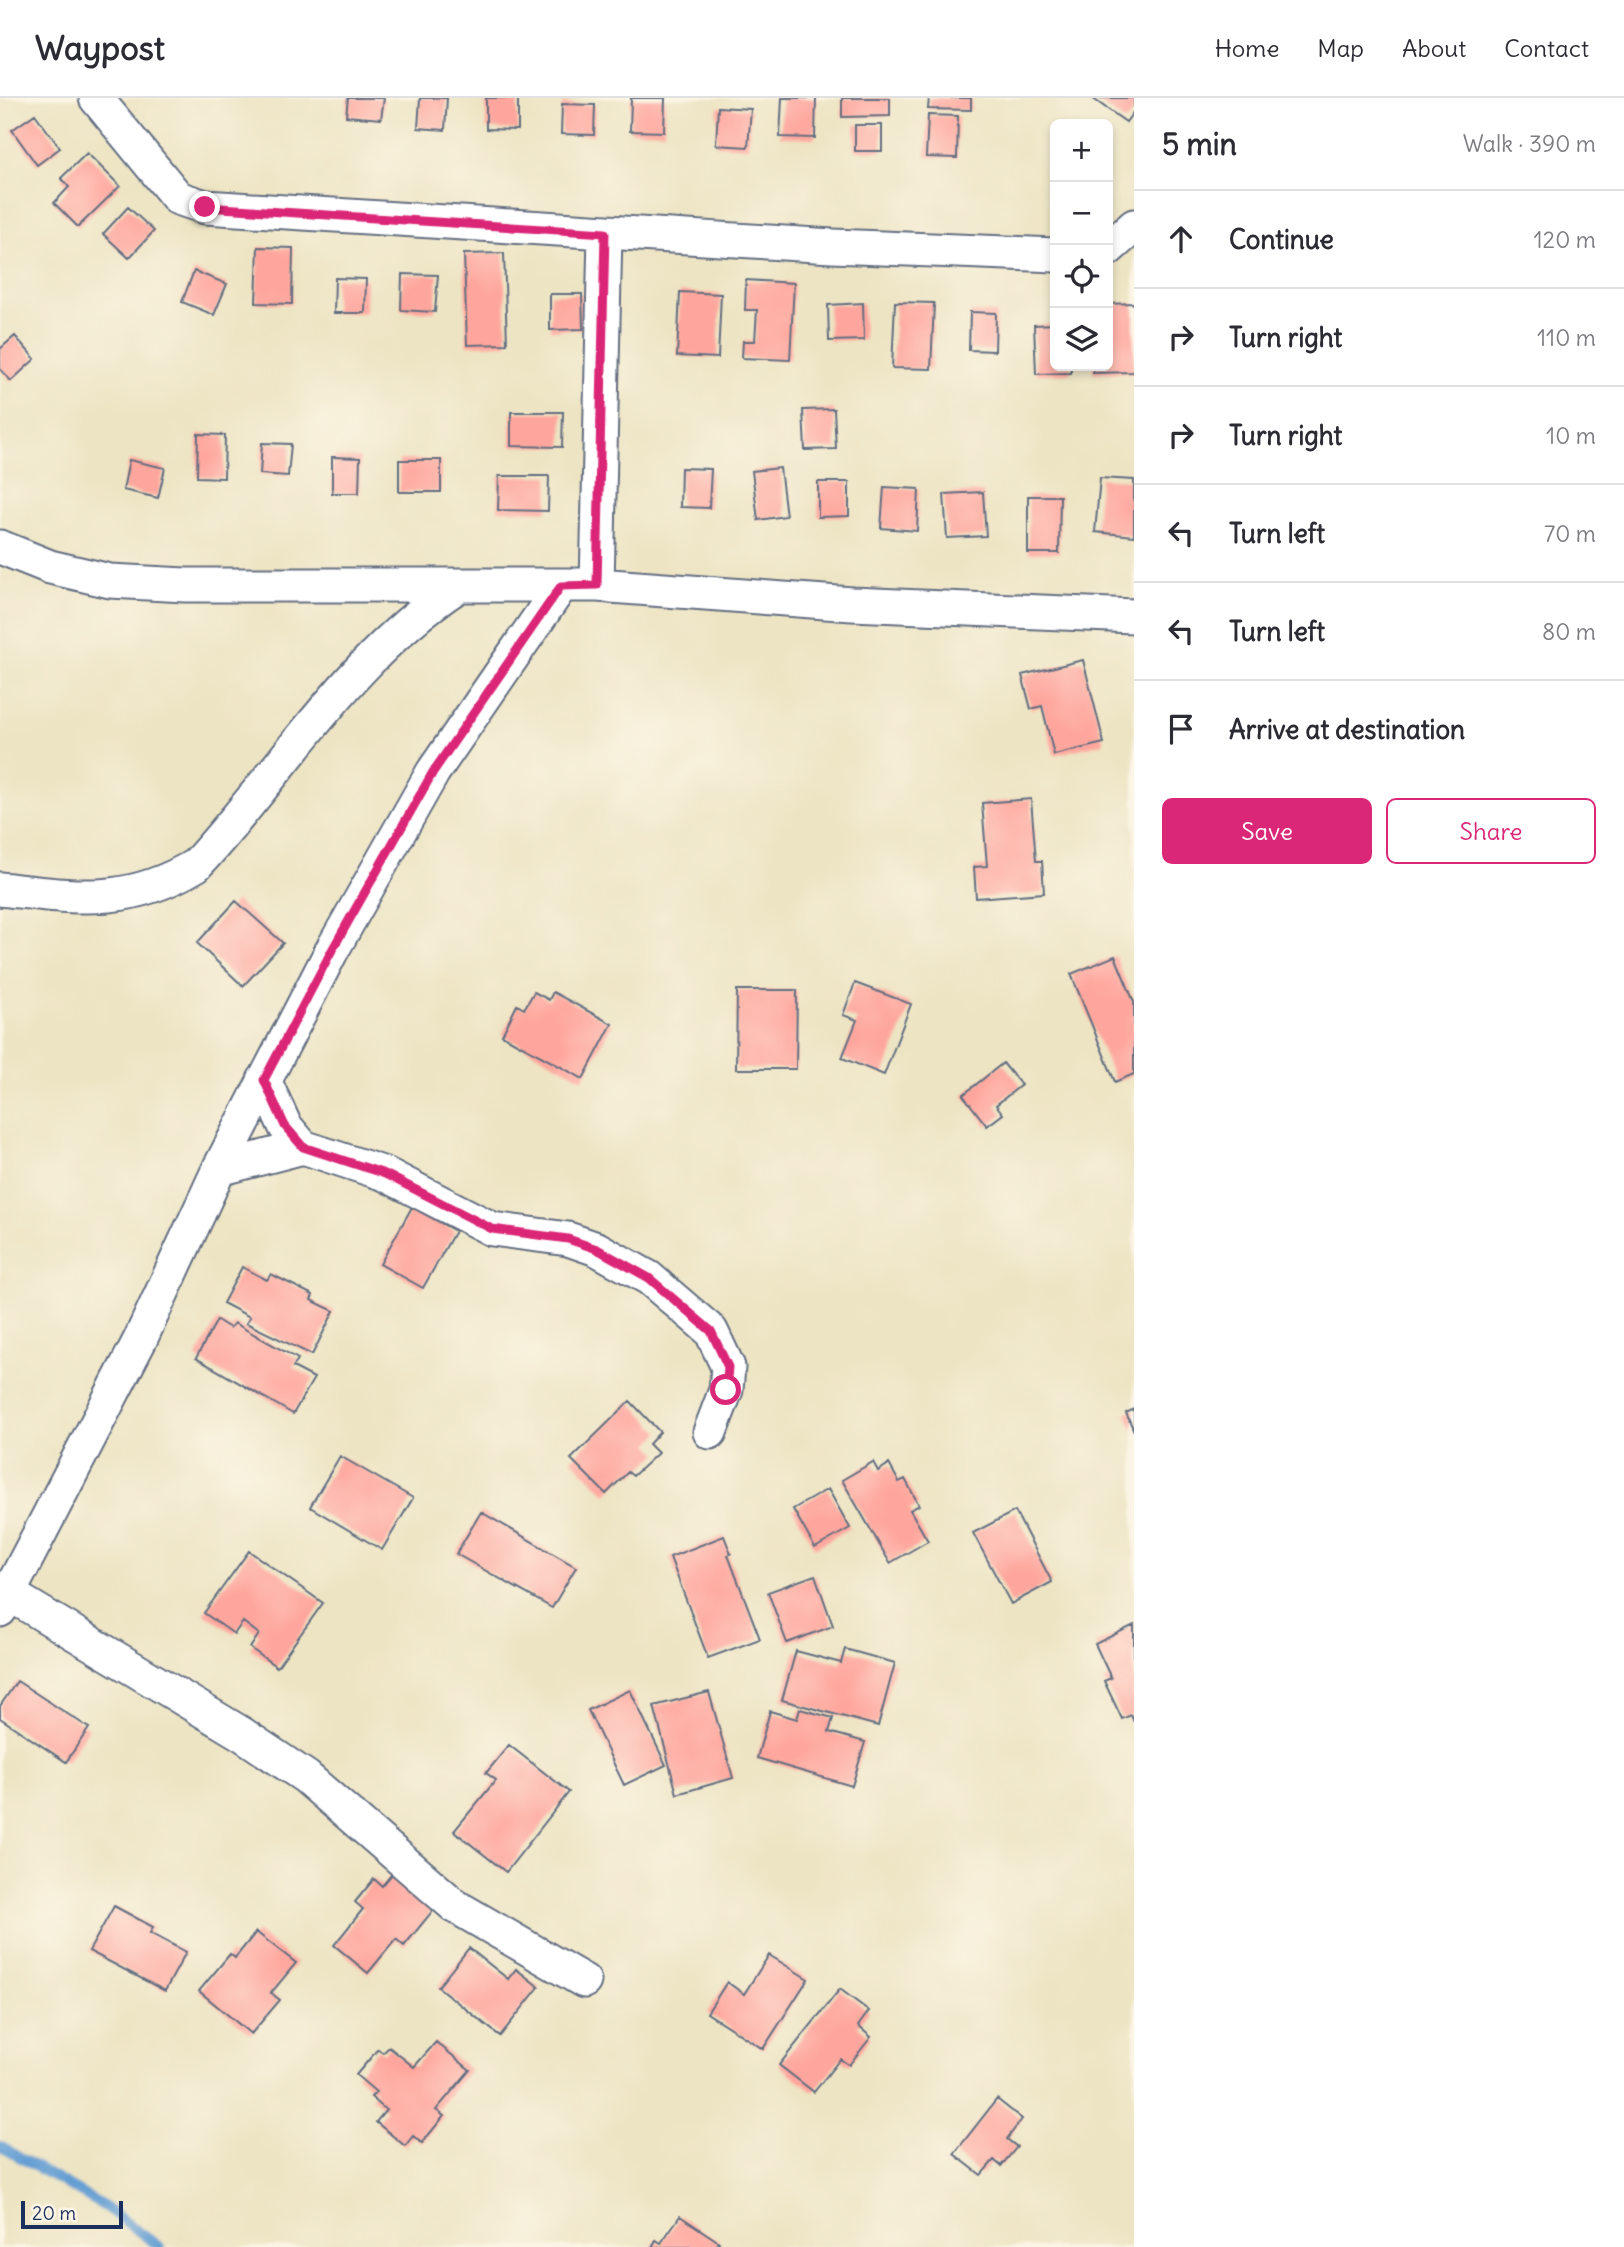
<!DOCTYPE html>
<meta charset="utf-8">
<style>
:root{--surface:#fff;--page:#f7f7f7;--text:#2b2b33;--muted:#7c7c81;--line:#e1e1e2;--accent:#db2777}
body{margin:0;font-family:Delius,sans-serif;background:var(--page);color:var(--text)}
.controls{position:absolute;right:21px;top:21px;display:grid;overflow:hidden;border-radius:10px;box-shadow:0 4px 10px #0003}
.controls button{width:63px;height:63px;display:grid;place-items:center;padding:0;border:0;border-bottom:2px solid var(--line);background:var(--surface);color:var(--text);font:35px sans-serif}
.scale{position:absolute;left:21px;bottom:18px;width:102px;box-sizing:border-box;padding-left:7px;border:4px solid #1b2f5e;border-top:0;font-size:19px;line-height:24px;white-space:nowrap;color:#1b2f5e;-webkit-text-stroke:5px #fcf5e5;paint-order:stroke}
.stop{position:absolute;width:21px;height:21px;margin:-16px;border:5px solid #db2777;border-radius:50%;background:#fff}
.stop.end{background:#db2777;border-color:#fff;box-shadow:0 2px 7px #0008}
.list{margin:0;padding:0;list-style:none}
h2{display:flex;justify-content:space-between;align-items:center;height:91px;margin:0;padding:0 28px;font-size:30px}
h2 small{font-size:23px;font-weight:400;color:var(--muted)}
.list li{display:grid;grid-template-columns:46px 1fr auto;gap:21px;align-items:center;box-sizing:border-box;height:98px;padding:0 28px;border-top:2px solid var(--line)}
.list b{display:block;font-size:26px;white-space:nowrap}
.list em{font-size:23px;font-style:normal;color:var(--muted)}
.actions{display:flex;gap:14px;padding:21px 28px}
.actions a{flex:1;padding:16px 0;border:2px solid var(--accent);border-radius:10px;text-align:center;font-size:24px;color:var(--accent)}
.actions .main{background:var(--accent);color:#fff}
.icon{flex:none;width:38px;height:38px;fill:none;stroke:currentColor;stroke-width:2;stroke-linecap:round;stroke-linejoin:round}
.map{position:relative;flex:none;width:1134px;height:2149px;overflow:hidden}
header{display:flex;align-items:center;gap:42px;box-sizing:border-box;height:98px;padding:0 35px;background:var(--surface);border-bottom:2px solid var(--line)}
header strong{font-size:33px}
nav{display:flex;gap:38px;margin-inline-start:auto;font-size:24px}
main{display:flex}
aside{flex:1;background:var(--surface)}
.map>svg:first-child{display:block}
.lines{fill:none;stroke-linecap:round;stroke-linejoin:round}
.stream{stroke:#639ed3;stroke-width:10}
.building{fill:#fea69d}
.street-casing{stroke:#646e81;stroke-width:37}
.street{stroke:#fff;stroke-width:33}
.route{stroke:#db2777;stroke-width:9}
</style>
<header>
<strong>Waypost</strong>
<nav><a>Home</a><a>Map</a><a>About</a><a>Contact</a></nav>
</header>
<main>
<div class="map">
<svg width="1134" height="2149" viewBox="0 0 1134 2149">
<rect width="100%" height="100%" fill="#fcf5e5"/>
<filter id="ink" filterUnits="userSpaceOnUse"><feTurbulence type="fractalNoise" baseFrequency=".0143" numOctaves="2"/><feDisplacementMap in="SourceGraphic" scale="14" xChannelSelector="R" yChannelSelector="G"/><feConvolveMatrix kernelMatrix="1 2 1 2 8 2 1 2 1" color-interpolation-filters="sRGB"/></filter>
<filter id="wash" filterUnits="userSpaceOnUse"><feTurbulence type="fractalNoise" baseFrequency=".00686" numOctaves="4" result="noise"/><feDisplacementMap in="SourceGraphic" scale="28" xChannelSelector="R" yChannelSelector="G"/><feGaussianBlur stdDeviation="1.57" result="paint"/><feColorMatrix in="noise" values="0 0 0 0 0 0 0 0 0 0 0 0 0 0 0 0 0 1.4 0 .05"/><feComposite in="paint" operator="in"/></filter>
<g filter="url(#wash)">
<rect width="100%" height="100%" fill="#ede4c3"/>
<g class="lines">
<!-- stream -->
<path class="stream" d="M0,2048L105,2109L160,2149"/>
</g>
<g id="blocks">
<!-- building -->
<path class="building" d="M348,0H384L381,21L346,18Z
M420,0H447L445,32L418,30Z
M486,0H518V32L486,31Z
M631,0H665L664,34L630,33Z
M782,0H816L815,40L780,39Z
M842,0H890V18L842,19Z
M929,0H971V12L928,11Z
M1092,0H1134V13L1126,24Z
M562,6L595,7L594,37L561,36Z
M718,9L751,11L748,49L716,47Z
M35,16L60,50L37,67L12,32Z
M928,17L958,18L957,60L926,59Z
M855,27H882V53H855Z
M87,55L120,88L78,129L54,105L69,89L61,80Z
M128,109L154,133L129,160L103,136Z
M258,149L293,150L292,206L256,205Z
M504,155L507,246L467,247L464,156Z
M194,173L227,186L214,217L182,204Z
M402,176L438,177L435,214L401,212Z
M335,180L366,181L365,215H334Z
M746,182L794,185L790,262L742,260L743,243H755L757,212H745Z
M680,194L721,196L718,260L677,258Z
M550,196H582L583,231L550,232Z
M895,204L934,205L931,271L892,270Z
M863,205L864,242L829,243L828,207Z
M1134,205V274L1093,275V268H1108V206Z
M970,214L996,215L995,253L969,252Z
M1055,226V268H1071V275L1036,276L1034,227Z
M15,238L35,261L11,283L0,271V251Z
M834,311L836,351L805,352L803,312Z
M511,314H563L562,349L511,348Z
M198,336L225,337L224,380L197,379Z
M262,345L291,346L288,378L260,376Z
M332,359L360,360L359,395H332Z
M129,362L165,370L158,400L123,392Z
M399,362H441V394H399Z
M681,370L711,371L709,410L680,409Z
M780,370L786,418L758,422L752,373Z
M499,378H549L548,413L498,412Z
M1100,380L1134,382V438L1095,434Z
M818,384H849V418L818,419Z
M884,389L919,391L917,433L881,430Z
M983,394L986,438L947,440L944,396Z
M1028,398H1060L1059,455H1028Z
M1083,562L1104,645L1054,657L1042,608L1031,611L1022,577Z
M1031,701L1036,763H1042L1044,795L976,800L974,769L987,768L982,705Z
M236,803L283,845L243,888L197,845Z
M1115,858L1134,904V976L1115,984L1071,876Z
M855,885L911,906L884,977L842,960L857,922L843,917Z
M737,892H797L796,971H736Z
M534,894L549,902L553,894L612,926L583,981L502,937L517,907L524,911Z
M1003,965L1021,987L996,1007L1003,1016L987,1028L963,997Z
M412,1109L455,1133L423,1190L380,1166Z
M242,1169L267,1182L271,1176L313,1197L311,1202L334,1213L312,1257L246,1225L250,1219L223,1205Z
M217,1222L230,1230L234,1225L298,1261L293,1269L314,1280L293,1316L196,1260Z
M630,1303L660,1334L649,1346L658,1355L633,1378L628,1374L606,1396L571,1361Z
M1134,1311V1333L1126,1315Z
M340,1358L413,1400L382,1452L310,1409Z
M873,1364L878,1373L889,1366L899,1384L905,1381L919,1407L910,1412L928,1443L890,1465L842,1382Z
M828,1391L850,1430L815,1450L793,1411Z
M1015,1413L1052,1484L1011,1506L973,1435Z
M481,1414L576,1469L552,1510L456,1456Z
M724,1438L731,1456L728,1457L760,1541L708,1560L670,1459Z
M249,1453L323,1505L277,1569L250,1550L259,1536L243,1524L234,1536L204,1515Z
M815,1477L833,1528L787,1545L768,1494Z
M1134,1527V1624L1131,1617L1122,1621L1104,1583L1111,1580L1095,1546Z
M845,1551L895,1565L878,1628L782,1602L796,1553L841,1565Z
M17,1583L89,1630L66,1664L0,1620V1608Z
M630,1592L666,1667L624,1687L588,1612Z
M709,1594L733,1680L677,1696L654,1608Z
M800,1611L833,1620L829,1634L865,1644L852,1688L757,1660L770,1613L797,1621Z
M509,1647L569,1694L506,1774L454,1733L496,1682L486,1675Z
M392,1776L435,1810L404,1848L396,1841L368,1875L334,1847L363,1811L355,1804L374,1781L382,1788Z
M114,1808L153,1829L150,1835L186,1854L165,1893L89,1853Z
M256,1834L296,1865L271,1895L280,1902L251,1936L199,1893L230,1856L235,1860Z
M469,1850L508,1881L516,1871L539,1889L500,1938L438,1889Z
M769,1857L808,1881L763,1951L707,1915L727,1884L744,1896Z
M840,1891L869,1913L858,1928L871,1939L849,1967L840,1961L814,1994L779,1967Z
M436,1944L470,1972L436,2012L444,2018L422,2045L413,2038L405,2048L376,2024L386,2012L371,1999L376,1994L356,1977L378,1951L383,1955L389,1949L414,1969Z
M997,2001L1022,2021L1007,2041L1017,2049L1001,2068L994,2062L981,2077L954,2056Z
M680,2118L719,2144L716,2149H652L656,2142L661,2145Z"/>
</g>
</g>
<g filter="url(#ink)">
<use href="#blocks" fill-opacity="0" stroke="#646e81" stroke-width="2"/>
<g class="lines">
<!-- street casing -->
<g class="street-casing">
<path id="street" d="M96,0L178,100L205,109L832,148L1055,157
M1108,151L1134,128
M0,449L50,469L110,483L185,487H597L852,506L1134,518
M597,487L605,135
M0,791C77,799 126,809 196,767C282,674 350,558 458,488
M264,982L285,1028L303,1049L385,1076L492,1131L568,1141L597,1151L649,1180L711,1233L728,1269L726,1292L710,1334
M219,1071L303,1049
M9,1496L242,1636L306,1679L455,1808L584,1883
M0,1512L140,1242L219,1071L331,854L433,674L561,488"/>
</g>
<!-- street -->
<use href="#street" class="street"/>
</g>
</g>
<g class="lines" filter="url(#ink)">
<!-- route -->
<path class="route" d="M205,109L605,135L597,487L561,488L433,674L331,854L264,982L285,1028L303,1049L385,1076L492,1131L568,1141L597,1151L649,1180L711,1233L728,1269L726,1292"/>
</g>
</svg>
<div class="controls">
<button>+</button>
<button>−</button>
<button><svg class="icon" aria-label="locate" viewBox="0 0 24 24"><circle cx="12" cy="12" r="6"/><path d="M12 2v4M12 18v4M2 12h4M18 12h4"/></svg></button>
<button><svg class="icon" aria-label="layers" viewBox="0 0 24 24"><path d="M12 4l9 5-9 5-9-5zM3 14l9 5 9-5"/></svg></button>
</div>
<div class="scale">20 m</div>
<div class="stop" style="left:726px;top:1292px"></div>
<div class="stop end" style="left:205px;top:109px"></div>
</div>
<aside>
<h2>5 min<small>Walk · 390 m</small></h2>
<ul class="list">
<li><svg class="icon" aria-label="ahead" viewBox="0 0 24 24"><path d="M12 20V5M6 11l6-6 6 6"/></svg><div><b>Continue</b></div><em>120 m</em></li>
<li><svg class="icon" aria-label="right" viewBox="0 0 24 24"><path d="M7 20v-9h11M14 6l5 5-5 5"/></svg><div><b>Turn right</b></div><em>110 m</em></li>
<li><svg class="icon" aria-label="right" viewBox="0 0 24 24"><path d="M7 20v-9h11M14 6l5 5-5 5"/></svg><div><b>Turn right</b></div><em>10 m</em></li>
<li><svg class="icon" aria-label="left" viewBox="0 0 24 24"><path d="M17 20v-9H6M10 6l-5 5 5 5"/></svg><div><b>Turn left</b></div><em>70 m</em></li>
<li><svg class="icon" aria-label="left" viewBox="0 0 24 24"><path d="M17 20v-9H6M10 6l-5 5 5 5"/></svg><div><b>Turn left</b></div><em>80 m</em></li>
<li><svg class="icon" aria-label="arrive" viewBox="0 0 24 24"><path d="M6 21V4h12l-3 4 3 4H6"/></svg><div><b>Arrive at destination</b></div></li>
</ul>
<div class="actions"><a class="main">Save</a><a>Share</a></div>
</aside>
</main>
